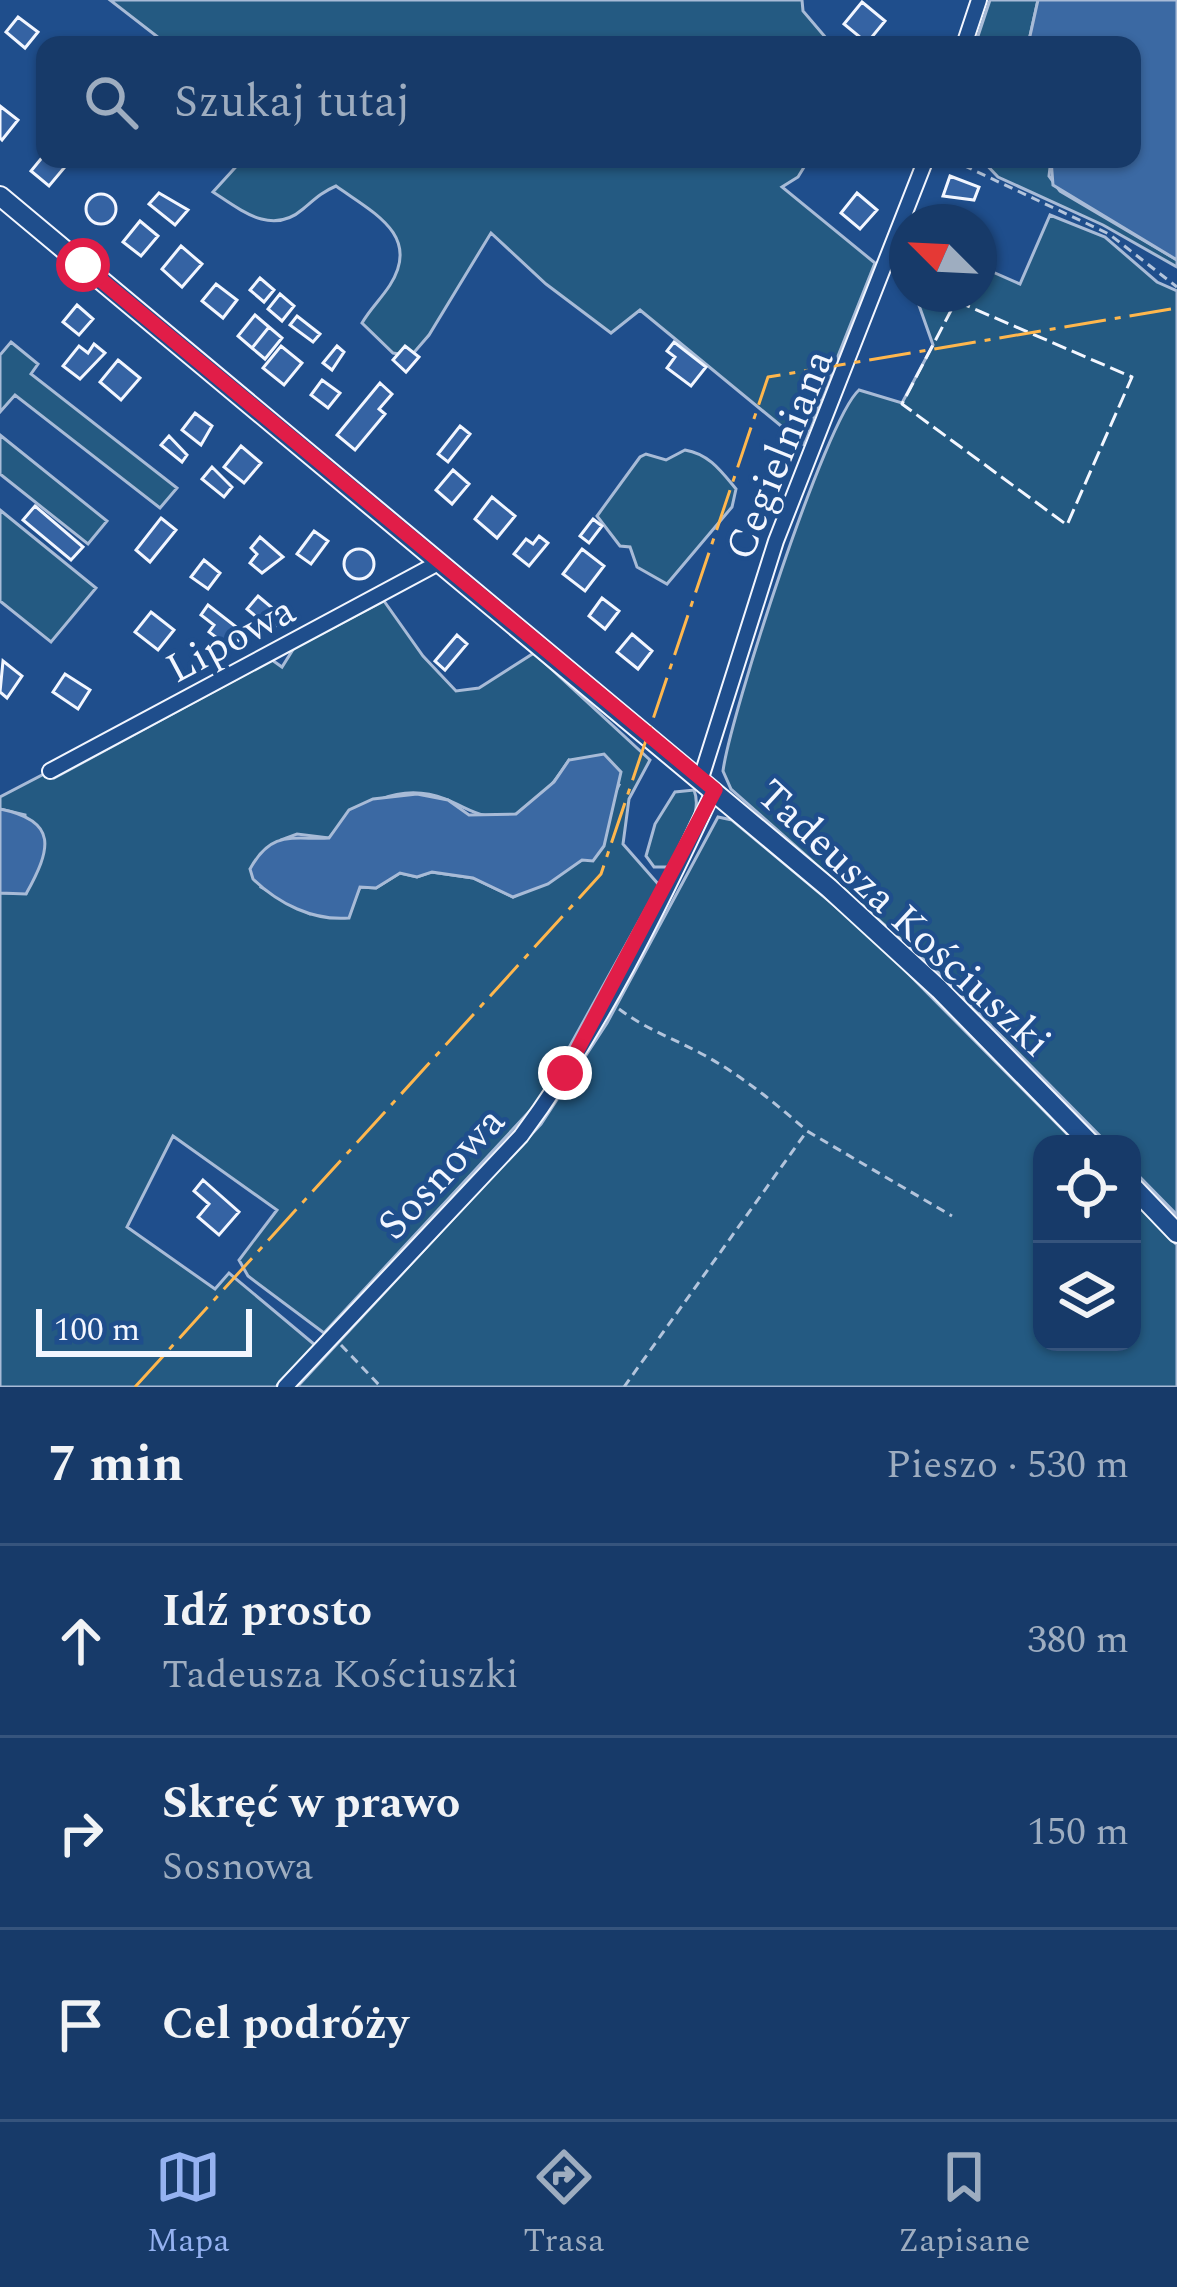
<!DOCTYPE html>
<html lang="pl">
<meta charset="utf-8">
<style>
:root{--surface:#173a69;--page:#244571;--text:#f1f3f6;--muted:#9eadc0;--line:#36547d;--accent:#95b2f1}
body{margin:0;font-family:Spectral,serif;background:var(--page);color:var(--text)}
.controls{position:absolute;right:36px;bottom:36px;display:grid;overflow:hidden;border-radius:24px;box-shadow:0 3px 9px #0004}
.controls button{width:108px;height:108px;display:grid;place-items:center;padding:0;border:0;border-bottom:3px solid var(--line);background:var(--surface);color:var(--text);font:60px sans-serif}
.compass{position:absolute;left:889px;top:204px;width:108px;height:108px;border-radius:50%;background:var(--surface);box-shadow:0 3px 9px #0004;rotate:294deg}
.scale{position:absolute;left:36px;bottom:30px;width:216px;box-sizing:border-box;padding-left:12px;border:6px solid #f2f6ff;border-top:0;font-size:33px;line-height:42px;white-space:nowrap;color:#f2f6ff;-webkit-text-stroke:9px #1f4e8c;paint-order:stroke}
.stop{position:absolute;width:36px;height:36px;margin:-27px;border:9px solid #e11d48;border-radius:50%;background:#fff}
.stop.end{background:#e11d48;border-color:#fff;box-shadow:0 3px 12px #0008}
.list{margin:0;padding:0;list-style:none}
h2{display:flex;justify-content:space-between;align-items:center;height:156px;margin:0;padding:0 48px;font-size:51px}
h2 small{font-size:39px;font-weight:400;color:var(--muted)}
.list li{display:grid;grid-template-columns:78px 1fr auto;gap:36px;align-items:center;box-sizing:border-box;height:192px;padding:0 48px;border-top:3px solid var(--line)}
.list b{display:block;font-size:45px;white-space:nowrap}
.list p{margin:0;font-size:39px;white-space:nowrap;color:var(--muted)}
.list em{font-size:39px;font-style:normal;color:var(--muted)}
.icon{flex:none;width:66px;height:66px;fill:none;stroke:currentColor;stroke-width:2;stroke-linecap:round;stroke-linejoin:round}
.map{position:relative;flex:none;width:1177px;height:1387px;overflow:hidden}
.search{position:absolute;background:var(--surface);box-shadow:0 3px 9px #0004;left:36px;right:36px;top:36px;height:132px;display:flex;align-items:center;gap:30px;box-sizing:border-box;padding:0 42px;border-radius:24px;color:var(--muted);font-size:45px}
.sheet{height:732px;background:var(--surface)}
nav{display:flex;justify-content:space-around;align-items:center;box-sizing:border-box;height:168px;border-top:3px solid var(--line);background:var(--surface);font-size:33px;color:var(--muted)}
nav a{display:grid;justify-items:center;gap:6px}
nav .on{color:var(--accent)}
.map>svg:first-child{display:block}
.green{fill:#245a82;stroke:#a8bbd7;stroke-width:3;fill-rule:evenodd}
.water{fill:#3b69a3;stroke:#a8bbd7;stroke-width:3}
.building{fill:#3563a3;stroke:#f2f6ff;stroke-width:3}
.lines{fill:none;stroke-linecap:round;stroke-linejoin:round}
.street-casing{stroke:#f2f6ff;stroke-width:18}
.secondary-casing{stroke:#f2f6ff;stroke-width:22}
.path{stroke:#b3c4dc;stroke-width:3;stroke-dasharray:9 6;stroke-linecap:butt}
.street{stroke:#1f4e8c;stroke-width:14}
.secondary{stroke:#1f4e8c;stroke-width:18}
.fence{stroke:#f2f6ff;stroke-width:3;stroke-dasharray:15 6;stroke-linecap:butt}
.power{stroke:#ffb74d;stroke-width:3;stroke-dasharray:42 9 6 9;stroke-linecap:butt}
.route{stroke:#e11d48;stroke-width:15}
.labels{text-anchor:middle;stroke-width:9;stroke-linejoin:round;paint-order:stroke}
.street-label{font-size:42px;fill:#f2f6ff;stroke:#1f4e8c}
</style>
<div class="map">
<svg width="1177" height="1387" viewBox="0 0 1177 1387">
<rect width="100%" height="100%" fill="#1f4e8c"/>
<!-- green -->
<path class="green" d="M110,0H802L803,11L832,45H168Z
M990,0H1038L1028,45H975Z
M243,159H809L798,177L782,187L875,263L803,444L640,310L611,333L546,284L491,233L429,335L411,356L393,353L362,323C370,309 381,299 390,285C422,235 372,212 336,186C322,192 315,199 303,209C272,236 242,211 213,192Z
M981,159H1051L1049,176L1060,191L1177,260V267L1103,225L998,177Z
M1050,215L1105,237L1157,282L1177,291V1215L1132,1169V1144H1108L940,974L731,789L723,771C730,717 825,420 859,390L902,403L933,345L915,294H979V266L1020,284Z
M11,342L38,364L31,374L177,488L160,508L15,395L0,412V355Z
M0,435L107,521L88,544L0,474Z
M685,450C709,454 721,471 736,489L732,507L667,584L637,567L630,547L620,546L597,516L640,457L646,454L666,460Z
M0,510L96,588L51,642L0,601Z
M384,601L423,656L456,691L479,688L534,653L650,760L629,799L623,844L659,885L540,1100L324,1333L248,1276L239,1260L277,1210L173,1136L127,1227L215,1289L229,1273L315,1345L276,1387H0V893H26L25,815L0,809V797L46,773L54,778L272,660L282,667L294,648ZM569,760L619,785L582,860L513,897L473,878L431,872L417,877L400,873L376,888L360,887L353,903L310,914L261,887L281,840L297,834L329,838C355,805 400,781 445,799C475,811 479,821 517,814C536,810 559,775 569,760Z
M694,790C704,815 680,845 668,867H654L646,856L655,824L675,792Z
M718,817L732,820L871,936L1077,1144H1042V1342H1132V1199L1177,1245V1387H297L541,1124L607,1023Z"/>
<!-- water -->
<path class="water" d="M1038,0H1177V260L1053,185L1051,159H1132V45H1028Z
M604,754L621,772L604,846L593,861L582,860L548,884L513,897L473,878L432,872L417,877L400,873L376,888L360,887L349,918C313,921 279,904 253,879L250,869C272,829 294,840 329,838L349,810L373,799L417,794L448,800L469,815L516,814L554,782L569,760Z
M0,809C59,821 51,849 26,894L0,893Z"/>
<!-- building -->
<path class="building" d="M862,2L885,21L867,43L844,24Z
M18,17L38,32L25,48L6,32Z
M0,106L18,120L2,140L0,138Z
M45,154V159L64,168L49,186L31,171Z
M950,176L979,187L974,200L943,196Z
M159,193L188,210L175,225L149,204Z
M857,193L877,210L860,229L841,213Z
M86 209a15 15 0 1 1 30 0a15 15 0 1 1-30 0Z
M140,221L158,236L141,256L123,242Z
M181,246L202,264L182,287L162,269Z
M260,278L274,290L264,302L250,290Z
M216,284L237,300L223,318L202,301Z
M280,294L294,306L282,321L268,309Z
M77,305L93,319L79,335L63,322Z
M255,315L269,327L252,348L238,336Z
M297,316L320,334L313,342L290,325Z
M269,327L282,338L265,359L252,348Z
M674,342L706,367L691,386L667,368L675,357L667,351Z
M94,344L105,353L80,379L63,366L79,346L88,353Z
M281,346L302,363L284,385L263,368Z
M337,346L344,352L332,370L323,363Z
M405,346L419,357L406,372L393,360Z
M118,360L140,378L121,400L100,382Z
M322,380L340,393L328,408L311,395Z
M380,383L392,394L379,409L385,414L355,450L337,435Z
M195,413L212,426L201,445L182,430Z
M460,426L470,434L448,462L438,454Z
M169,436L187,455L182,462L161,445Z
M241,446L261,463L244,483L224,467Z
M212,467L232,487L224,497L202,479Z
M453,470L469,484L452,504L436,490Z
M492,497L515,516L497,538L475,519Z
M35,506L83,547L71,560L23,520Z
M161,518L176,530L150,562L136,550Z
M593,519L602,526L589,543L580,536Z
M314,531L328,541L311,564L297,554Z
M539,536L548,543L529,566L514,554L526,539L533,544Z
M260,537L283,557L262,573L250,563L257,554L251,548Z
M582,549L604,566L585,591L563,574Z
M344 564a15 15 0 1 1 30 0a15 15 0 1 1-30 0Z
M204,560L220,573L208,589L191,577Z
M258,596L283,617L272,630L247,609Z
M602,598L619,611L605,629L589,616Z
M208,605L244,633L232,649L209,632L214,625L201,615Z
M151,612L174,630L158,650L135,632Z
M632,634L652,651L638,669L617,652Z
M457,635L467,644L445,670L435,661Z
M3,661L22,676L7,698L0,692Z
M65,674L90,690L78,709L53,692Z
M203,1180L239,1212L219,1235L198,1217L209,1204L194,1191Z"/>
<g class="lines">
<!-- street casing -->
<g class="street-casing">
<path id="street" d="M964,45L979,0
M50,771L440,562
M701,778L776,541L926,159
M285,1387L521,1136C599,1031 659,908 714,790"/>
</g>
<!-- secondary casing -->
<g class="secondary-casing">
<path id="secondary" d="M0,196L829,888L939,989L1091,1144
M1132,1186L1177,1233"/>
</g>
<!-- path -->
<path class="path" d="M950,159L1109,234L1177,287
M619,1009C647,1030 675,1039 704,1055C742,1076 774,1102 806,1130
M341,1345L381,1387
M624,1387L807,1131L952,1216"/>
<!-- street -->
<use href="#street" class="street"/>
<!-- secondary -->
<use href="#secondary" class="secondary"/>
<!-- fence -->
<path class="fence" d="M956,301L1132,377L1067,525L902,404Z"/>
<!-- power -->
<path class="power" d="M135,1387L601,874L768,377L1177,308"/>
</g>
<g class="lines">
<!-- route -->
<path class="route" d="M83,265L715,790L565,1073"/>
</g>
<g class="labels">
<!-- street labels -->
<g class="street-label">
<text transform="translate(778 454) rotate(-68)" y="15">Cegielniana</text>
<text transform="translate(230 638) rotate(-28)" y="15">Lipowa</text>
<text transform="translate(905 917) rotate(43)" y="15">Tadeusza Kościuszki</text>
<text transform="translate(440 1172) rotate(-47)" y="15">Sosnowa</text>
</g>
</g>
</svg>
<div class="controls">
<button><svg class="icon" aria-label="locate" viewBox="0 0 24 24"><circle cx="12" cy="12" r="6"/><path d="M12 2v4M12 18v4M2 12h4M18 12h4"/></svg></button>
<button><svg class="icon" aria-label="layers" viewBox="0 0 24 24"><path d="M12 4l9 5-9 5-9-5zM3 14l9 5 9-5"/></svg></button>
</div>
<svg class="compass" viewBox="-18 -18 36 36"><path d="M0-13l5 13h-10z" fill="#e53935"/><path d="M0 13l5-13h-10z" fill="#9eadc0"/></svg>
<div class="scale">100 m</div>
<div class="stop" style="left:83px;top:265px"></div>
<div class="stop end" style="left:565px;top:1073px"></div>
<div class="search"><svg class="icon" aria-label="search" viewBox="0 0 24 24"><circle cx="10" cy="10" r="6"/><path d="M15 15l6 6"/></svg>Szukaj tutaj</div>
</div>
<section class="sheet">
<h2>7 min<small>Pieszo · 530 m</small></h2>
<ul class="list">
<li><svg class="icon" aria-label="ahead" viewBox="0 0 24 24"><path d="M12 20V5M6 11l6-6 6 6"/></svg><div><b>Idź prosto</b><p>Tadeusza Kościuszki</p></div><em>380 m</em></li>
<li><svg class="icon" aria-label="right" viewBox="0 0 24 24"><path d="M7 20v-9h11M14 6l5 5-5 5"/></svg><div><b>Skręć w prawo</b><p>Sosnowa</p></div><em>150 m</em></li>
<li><svg class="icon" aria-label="arrive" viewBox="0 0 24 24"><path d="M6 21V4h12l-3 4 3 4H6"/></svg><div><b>Cel podróży</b></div></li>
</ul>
</section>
<nav>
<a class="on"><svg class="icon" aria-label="map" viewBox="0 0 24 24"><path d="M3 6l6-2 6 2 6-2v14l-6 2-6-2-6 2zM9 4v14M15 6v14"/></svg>Mapa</a>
<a><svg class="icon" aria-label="directions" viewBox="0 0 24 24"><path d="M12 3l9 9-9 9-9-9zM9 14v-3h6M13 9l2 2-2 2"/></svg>Trasa</a>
<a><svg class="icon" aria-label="saved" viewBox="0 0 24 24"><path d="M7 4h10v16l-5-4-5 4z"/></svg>Zapisane</a>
</nav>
